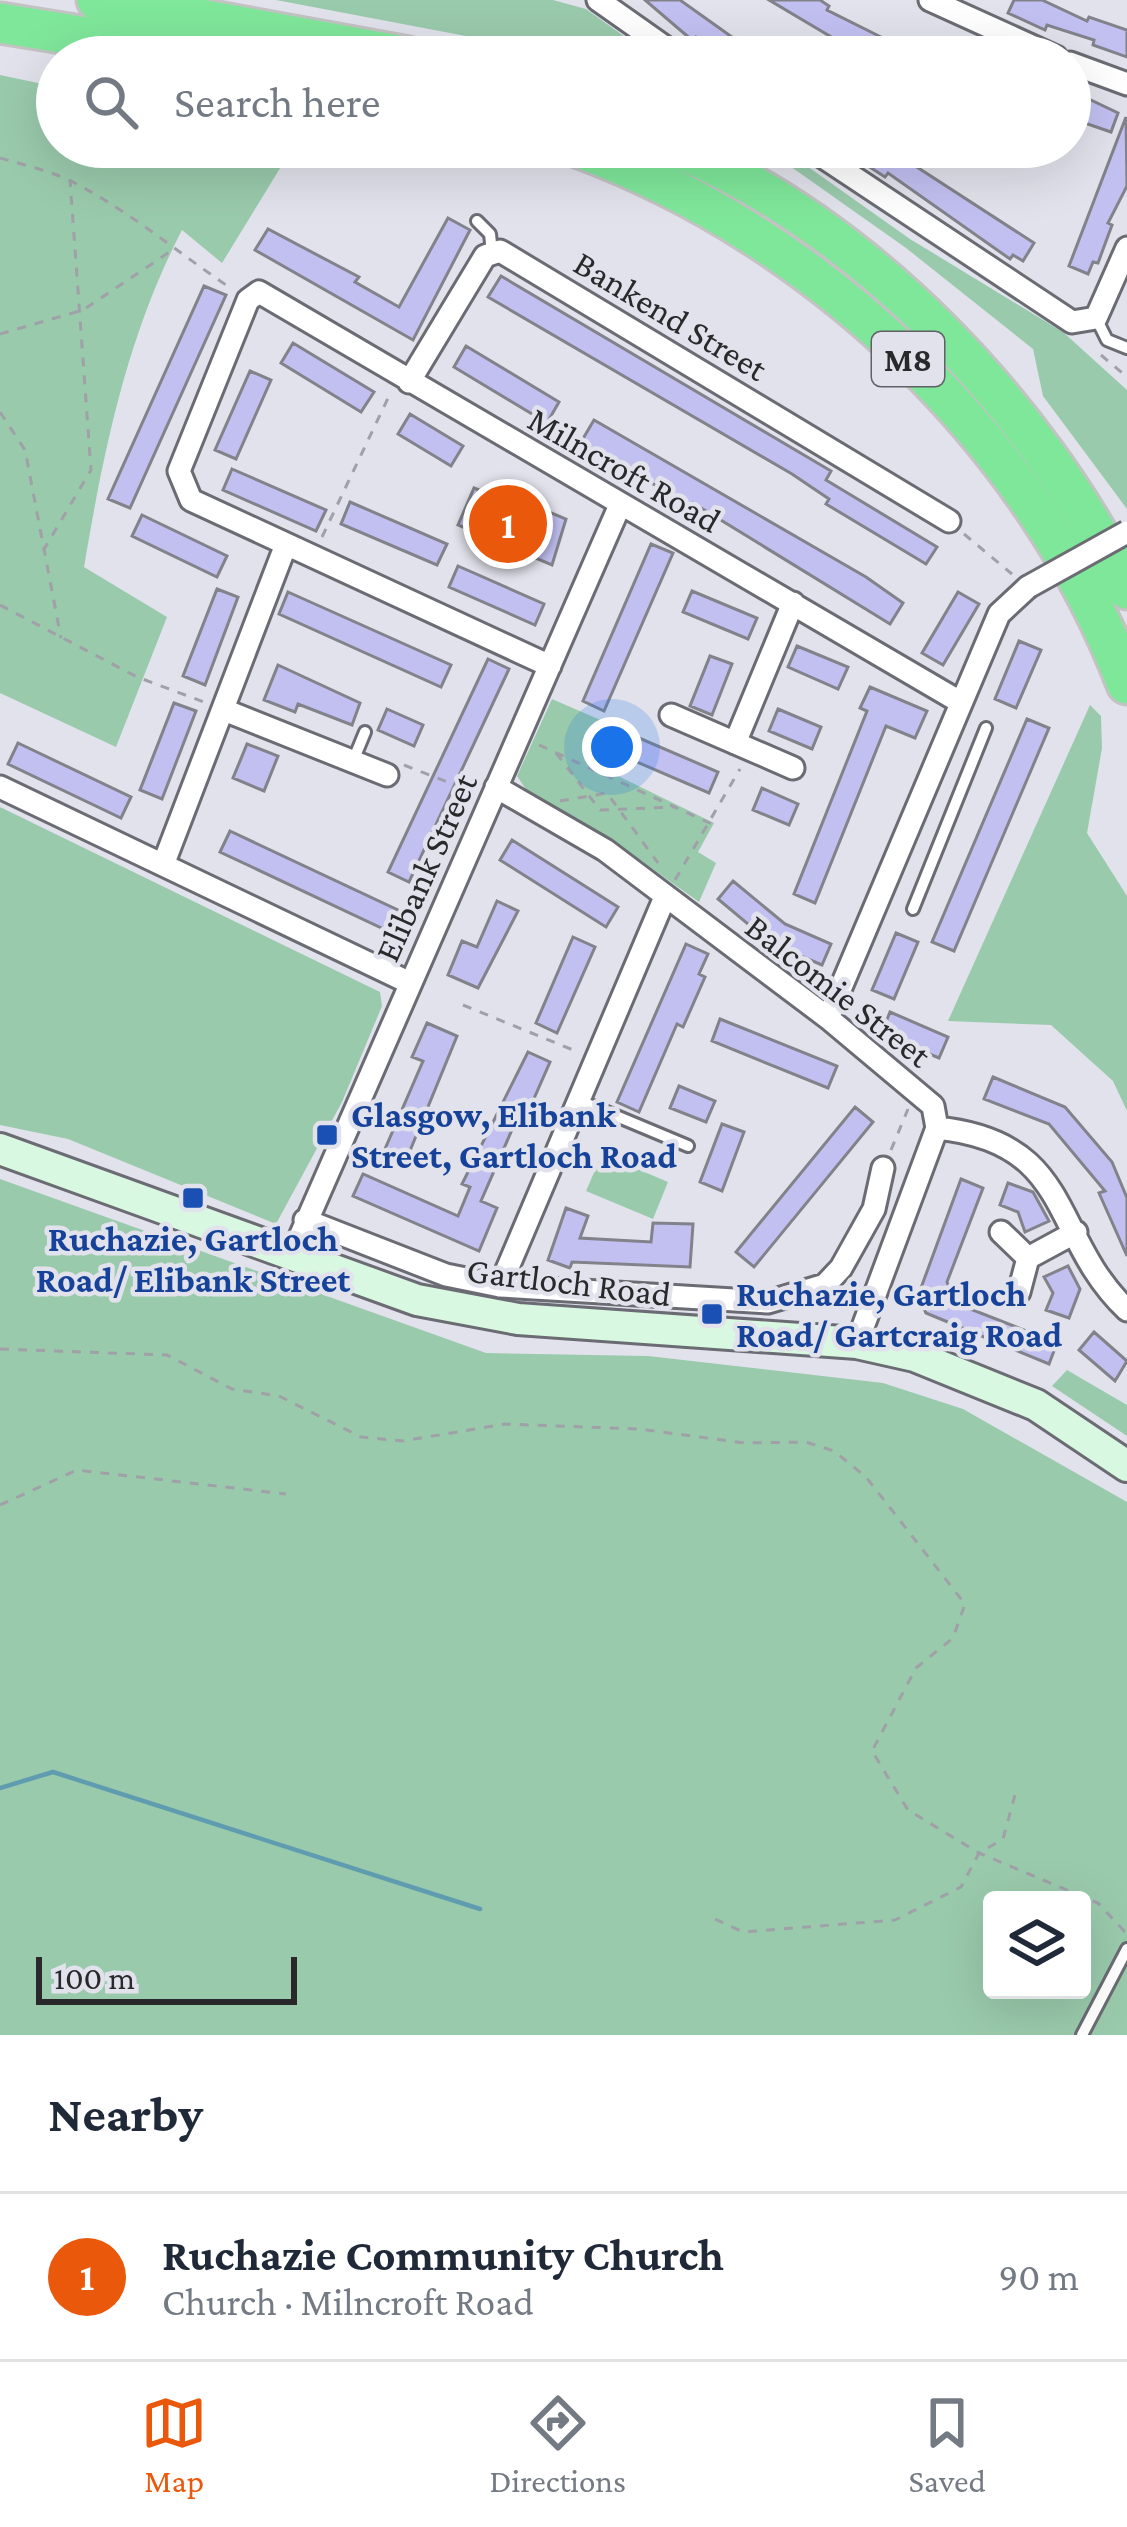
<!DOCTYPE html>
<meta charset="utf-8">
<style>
:root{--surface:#fff;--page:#f6f6f7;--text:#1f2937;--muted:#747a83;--line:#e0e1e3;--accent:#ea580c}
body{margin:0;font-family:"Crimson Pro",serif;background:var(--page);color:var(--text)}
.controls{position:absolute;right:36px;bottom:36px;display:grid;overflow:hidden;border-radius:12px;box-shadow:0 12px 48px #0002}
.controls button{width:108px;height:108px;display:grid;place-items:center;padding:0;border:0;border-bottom:3px solid var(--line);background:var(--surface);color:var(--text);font:60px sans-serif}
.scale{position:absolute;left:36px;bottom:30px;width:261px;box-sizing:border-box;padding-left:12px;border:6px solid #29292c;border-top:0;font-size:33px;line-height:42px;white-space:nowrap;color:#29292c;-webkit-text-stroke:9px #e2e2ec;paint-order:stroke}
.you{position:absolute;left:612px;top:747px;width:42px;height:42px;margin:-30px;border:9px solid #fff;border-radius:50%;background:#1a73e8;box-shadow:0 0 0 18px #1a73e833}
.badge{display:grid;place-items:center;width:78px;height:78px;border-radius:50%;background:var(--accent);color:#fff;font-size:39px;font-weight:700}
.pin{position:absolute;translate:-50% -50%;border:6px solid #fff;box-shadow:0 3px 12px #0006}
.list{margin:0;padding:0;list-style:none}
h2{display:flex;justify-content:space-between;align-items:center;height:156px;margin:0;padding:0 48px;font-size:51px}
h2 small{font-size:39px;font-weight:400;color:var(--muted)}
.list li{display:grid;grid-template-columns:78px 1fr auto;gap:36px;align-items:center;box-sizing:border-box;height:168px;padding:0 48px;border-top:3px solid var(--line)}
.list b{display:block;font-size:45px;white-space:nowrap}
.list p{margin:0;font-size:39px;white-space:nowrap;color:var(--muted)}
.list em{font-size:39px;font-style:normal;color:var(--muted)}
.icon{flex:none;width:66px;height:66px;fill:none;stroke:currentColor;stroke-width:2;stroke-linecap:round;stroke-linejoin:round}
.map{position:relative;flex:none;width:1127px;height:2035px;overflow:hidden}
.search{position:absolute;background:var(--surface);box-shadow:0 12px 48px #0002;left:36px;right:36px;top:36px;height:132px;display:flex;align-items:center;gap:30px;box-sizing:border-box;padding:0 42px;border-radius:66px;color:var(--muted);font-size:45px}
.sheet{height:324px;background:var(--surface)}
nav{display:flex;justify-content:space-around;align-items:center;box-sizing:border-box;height:168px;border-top:3px solid var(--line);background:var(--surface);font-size:33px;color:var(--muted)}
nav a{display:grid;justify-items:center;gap:6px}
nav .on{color:var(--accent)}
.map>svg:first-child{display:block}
.green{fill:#9acaac;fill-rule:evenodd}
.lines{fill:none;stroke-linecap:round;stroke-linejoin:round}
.stream{stroke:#609cb0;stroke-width:4.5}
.building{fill:#c2c0f1;stroke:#82828a;stroke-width:3}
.service-casing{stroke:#6b6b73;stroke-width:16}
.minor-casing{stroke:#6b6b73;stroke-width:27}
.secondary-casing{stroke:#6b6b73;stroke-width:36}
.motorway-casing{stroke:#c3c3c4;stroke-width:45}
.path{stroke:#a0a0a8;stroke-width:3;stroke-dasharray:9 9;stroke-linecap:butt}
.service{stroke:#fff;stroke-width:10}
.minor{stroke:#fff;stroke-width:21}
.secondary{stroke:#d9f8e1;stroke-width:30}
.motorway{stroke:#7fe79a;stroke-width:39}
.minor-bridge-casing{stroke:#6b6b73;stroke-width:27;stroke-linecap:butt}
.minor-bridge{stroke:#fff;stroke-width:21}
.transit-dot{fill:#1a4fb4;stroke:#e2e2ec;stroke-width:4.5}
.labels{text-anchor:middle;stroke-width:9;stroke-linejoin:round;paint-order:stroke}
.shield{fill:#e2e2ec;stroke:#606066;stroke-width:3}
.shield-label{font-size:33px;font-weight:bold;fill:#29292c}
.street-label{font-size:36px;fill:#29292c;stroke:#e2e2ec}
.transit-label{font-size:36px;font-weight:bold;fill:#164399;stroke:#e2e2ec;text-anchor:start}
</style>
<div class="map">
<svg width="1127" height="2035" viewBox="0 0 1127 2035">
<rect width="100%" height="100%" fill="#e2e2ec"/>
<!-- green -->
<path class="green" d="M276,0H553L586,9L653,57H539L487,40Z
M0,75L57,87V147H293L222,263L182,230C127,336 104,449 84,567L167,617L116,747L0,693Z
M763,147H780L910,239L1063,332L1127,390V509L1043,396L1033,349L906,248Z
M552,699L628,732L610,772L714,823L698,852L716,863L699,902L626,850L533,800L517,776Z
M1090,705L1101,716L1102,748L1087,833L1127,896V1111L1113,1081L1051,1025L948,1021Z
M0,807L380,992L382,1006L342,1102L276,1224L68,1139L0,1125Z
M602,1154L668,1182L653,1219L586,1191Z
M0,1179L486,1353L648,1356L883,1383L963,1409L1127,1502V2035H0ZM992,1900H1082V1990H992Z
M1067,1370L1127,1405V1436L1052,1386Z"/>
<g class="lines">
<!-- stream -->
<path class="stream" d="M0,1788L53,1772L480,1909"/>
</g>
<!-- building -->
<path class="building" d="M645,0H680L760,57H724L696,37L693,41Z
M769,0H820L829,6L827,10L893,43L890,48L906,57H865Z
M1014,0H1042L1087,21L1089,17L1127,30V57L1093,45L1094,40L1047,25L1045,30L1008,13Z
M1070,90L1118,113L1111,132L1070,118Z
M1126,117L1127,186L1108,223L1112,225L1098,263L1093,262L1088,274L1069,266Z
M839,147H886L1034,243L1023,261L1013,255L1010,259L888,173L885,177Z
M448,218L470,230L413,340L255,250L268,229L359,277L355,282L399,307Z
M501,276L831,471L826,480L937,547L926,564L826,504L829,499L792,474L488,297Z
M204,286L226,295L130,508L108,499Z
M293,343L374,392L361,412L281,363Z
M466,346L559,402L547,423L454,367Z
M250,371L271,380L236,459L215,450Z
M410,414L463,446L451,466L398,434Z
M594,420L866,577L903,603L890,624L693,503L691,506L581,442Z
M232,469L326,510L316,531L223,490Z
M474,488L492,495L488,504L523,519L530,504L566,519L552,565L458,525Z
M350,502L447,544L437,565L341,524Z
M142,515L227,556L217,577L132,536Z
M651,544L673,553L604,711L583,701Z
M458,566L544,604L535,625L449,587Z
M217,589L238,597L205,685L183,676Z
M692,591L757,618L748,639L683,612Z
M288,592L451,665L441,687L279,614Z
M958,592L979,604L943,665L922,653Z
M1019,641L1041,650L1016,708L995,699Z
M797,646L848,667L838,689L788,667Z
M710,656L732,664L712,715L690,706Z
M488,659L509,669L409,882L388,872Z
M278,665L360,703L352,725L298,704L295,712L264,700Z
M870,687L927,711L915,738L886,726L815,903L794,894L867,711L860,708Z
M174,703L196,711L162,799L140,790Z
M387,709L423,725L414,746L378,730Z
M778,709L821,727L812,749L769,731Z
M1027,719L1049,728L954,951L932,942Z
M639,738L718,772L709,793L630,759Z
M18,743L131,797L121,818L8,764Z
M247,744L278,756L264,791L233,778Z
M762,788L798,804L789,825L753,810Z
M230,831L400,911L390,932L220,852Z
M512,840L618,907L606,927L500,860Z
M733,881L785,924L831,944L822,965L772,944L718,899Z
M497,901L518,911L478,988L448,975L462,941L477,947Z
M896,933L918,942L894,999L872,990Z
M573,937L595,947L557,1033L536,1023Z
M686,944L708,954L699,974L705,977L683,1027L677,1024L639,1112L617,1102Z
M890,1012L948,1037L939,1058L881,1034Z
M720,1019L837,1066L828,1088L712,1041Z
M427,1023L457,1036L407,1158L385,1149L423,1061L412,1057Z
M528,1052L550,1062L525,1119L518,1116L481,1201L497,1208L479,1251L353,1196L363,1174L458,1216L470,1187L462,1184Z
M993,1077L1065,1107L1112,1162L1127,1198V1256L1099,1193L1105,1191L1049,1124L984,1099Z
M679,1086L715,1101L706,1122L670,1108Z
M855,1107L873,1122L754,1267L736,1252Z
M722,1124L744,1132L722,1191L700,1182Z
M961,1179L983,1188L947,1282L955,1303L1057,1343L1049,1364L926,1313L918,1296Z
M1008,1183L1033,1192L1049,1221L1025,1232L1018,1212L1000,1205Z
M566,1208L588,1216L580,1238L651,1242L653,1223L693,1224L690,1267L572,1262L570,1268L548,1260Z
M1068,1266L1080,1289L1069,1318L1046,1310L1053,1293L1044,1277Z
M1094,1332L1127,1361L1115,1381L1079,1350Z"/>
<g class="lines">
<!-- service casing -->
<g class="service-casing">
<path id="service" d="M477,221L490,234L492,253
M1096,318L1107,340L1127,348
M353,761L365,732
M913,909L986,728
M578,1100L688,1146
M1082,2035L1127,1949"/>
</g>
<!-- minor casing -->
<g class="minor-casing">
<path id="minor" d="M598,0L679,57
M930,0L1056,57
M1070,63L1127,84
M808,147L1072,322L1096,318L1127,248
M409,382L485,256L500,251L949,521
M550,666L191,500L179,471L248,300L259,292L960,702
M224,710L387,775
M671,715L793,768
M735,743L793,603
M0,787L410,983
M496,787L605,850L828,1018L933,1106L937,1128L857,1343
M163,865L285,547
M828,1018L999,614L1028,587
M937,1128C1075,1142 1049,1236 1127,1310
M305,1220L446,1275L500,1286L768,1302L825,1285L841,1268L874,1209L883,1168
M1001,1232L1028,1258L1019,1292
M292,1255L620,505
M1028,1258L1076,1232
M500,1286L665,897"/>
</g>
<!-- secondary casing -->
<g class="secondary-casing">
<path id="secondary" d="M0,1149L417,1300L518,1319L857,1343L915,1356L1036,1405L1127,1466"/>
</g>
<!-- motorway casing -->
<g class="motorway-casing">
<path id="motorway" d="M97,0L408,57
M0,23L210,57
M577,147C821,237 1034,441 1127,684
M675,147C865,226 1037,407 1127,589"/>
</g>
<!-- path -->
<path class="path" d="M0,158C24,165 51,171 73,182C131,212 178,253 232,289
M0,334L83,310L171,251
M1101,355L1127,377
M0,412L25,450L61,638
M964,534L1012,574
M322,537L390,394
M43,551L91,470L70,180
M0,605L137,677L204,702
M539,745L712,824
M556,753L600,810L674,807
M404,765L473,792
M560,801L607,793L658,863
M675,880L740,769
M463,1005L578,1052
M891,1150L908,1109
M0,1349L167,1355L232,1389L279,1396L361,1437L403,1441L505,1424L639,1429L745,1443L806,1442L834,1451L866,1477L965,1604L953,1638L916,1668L872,1751L908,1810L979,1853L1098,1903L1126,1933
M0,1505L77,1470L286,1494
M715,1919L743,1932L895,1920L961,1887L979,1853L1003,1839L1015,1795"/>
<!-- service -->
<use href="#service" class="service"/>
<!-- minor -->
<use href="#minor" class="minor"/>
<!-- secondary -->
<use href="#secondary" class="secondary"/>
<!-- motorway -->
<use href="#motorway" class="motorway"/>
<!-- minor-bridge casing -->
<g class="minor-bridge-casing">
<path id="minor-bridge" d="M1028,587L1127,532"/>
</g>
<!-- minor-bridge -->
<use href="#minor-bridge" class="minor-bridge"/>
</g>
<!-- markers -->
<g class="transit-dot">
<rect x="315" y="1123" width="24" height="24" rx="6"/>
<rect x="181" y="1186" width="24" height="24" rx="6"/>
<rect x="700" y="1302" width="24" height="24" rx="6"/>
</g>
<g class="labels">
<!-- shield labels -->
<rect class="shield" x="872" y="332" width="72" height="54" rx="9"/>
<g class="shield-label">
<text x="908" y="371">M8</text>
</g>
<!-- street labels -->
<g class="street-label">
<text transform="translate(671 315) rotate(31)" y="13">Bankend Street</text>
<text transform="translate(625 469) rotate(30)" y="13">Milncroft Road</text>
<text transform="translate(425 867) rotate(-66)" y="13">Elibank Street</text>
<text transform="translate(839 990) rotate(38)" y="13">Balcomie Street</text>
<text transform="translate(569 1281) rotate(7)" y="13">Gartloch Road</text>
</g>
<!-- transit labels -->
<g class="transit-label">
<text x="351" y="1127">Glasgow, Elibank<tspan x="351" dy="41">Street, Gartloch Road</tspan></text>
<text x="193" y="1251" text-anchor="middle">Ruchazie, Gartloch<tspan x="193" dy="41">Road/ Elibank Street</tspan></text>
<text x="736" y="1306">Ruchazie, Gartloch<tspan x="736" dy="41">Road/ Gartcraig Road</tspan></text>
</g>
</g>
</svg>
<div class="controls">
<button><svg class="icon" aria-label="layers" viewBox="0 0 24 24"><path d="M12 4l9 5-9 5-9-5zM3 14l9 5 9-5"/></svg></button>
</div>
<div class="scale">100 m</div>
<div class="you"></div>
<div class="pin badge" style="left:508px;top:524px">1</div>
<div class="search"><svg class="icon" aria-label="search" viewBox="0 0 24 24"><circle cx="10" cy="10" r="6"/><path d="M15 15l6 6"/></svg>Search here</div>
</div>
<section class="sheet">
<h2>Nearby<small></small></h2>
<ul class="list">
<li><span class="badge">1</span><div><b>Ruchazie Community Church</b><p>Church · Milncroft Road</p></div><em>90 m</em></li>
</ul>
</section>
<nav>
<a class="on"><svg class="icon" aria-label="map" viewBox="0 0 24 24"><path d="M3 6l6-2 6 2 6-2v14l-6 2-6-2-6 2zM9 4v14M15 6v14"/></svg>Map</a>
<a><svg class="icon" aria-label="directions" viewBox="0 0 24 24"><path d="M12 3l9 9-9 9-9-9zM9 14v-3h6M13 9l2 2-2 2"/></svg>Directions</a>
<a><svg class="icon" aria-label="saved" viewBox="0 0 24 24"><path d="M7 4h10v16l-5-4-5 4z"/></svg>Saved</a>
</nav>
